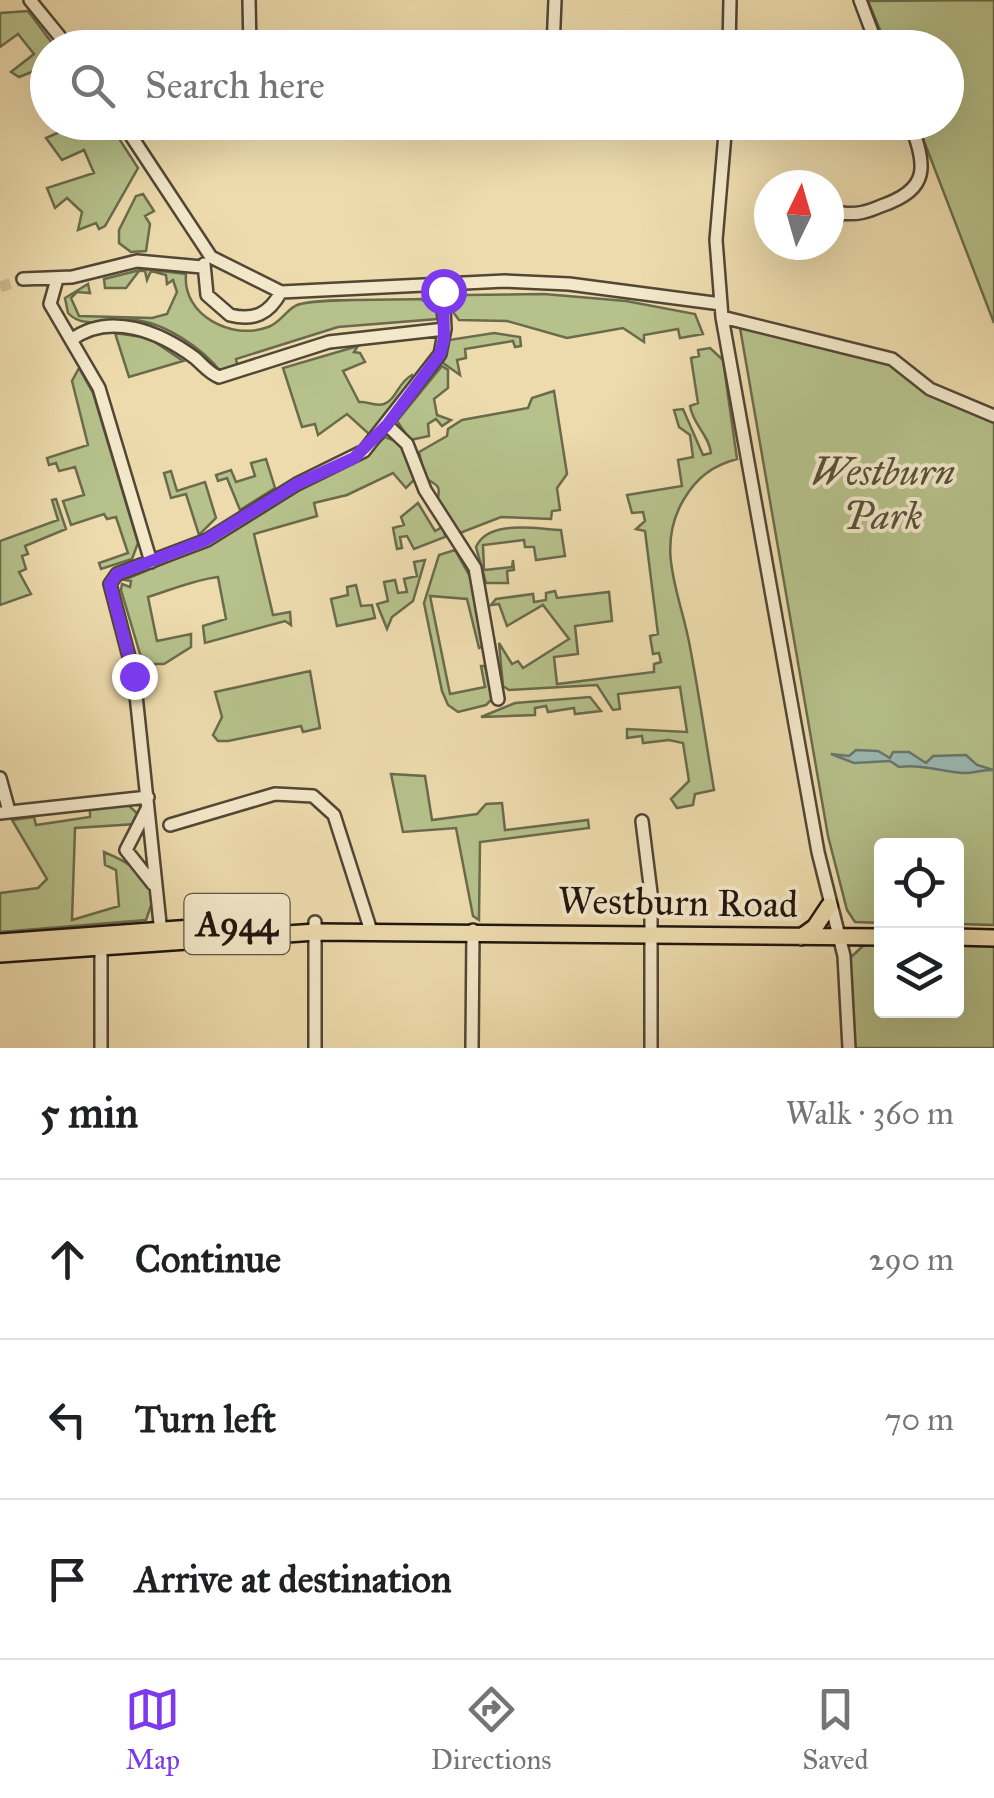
<!DOCTYPE html>
<meta charset="utf-8">
<style>
:root{--surface:#fff;--page:#f6f6f6;--text:#202124;--muted:#757577;--line:#e0e0e0;--accent:#7c3aed}
body{margin:0;font-family:"IM FELL Great Primer",serif;background:var(--page);color:var(--text)}
.controls{position:absolute;right:30px;bottom:30px;display:grid;overflow:hidden;border-radius:10px;box-shadow:0 10px 40px #0002}
.controls button{width:90px;height:90px;display:grid;place-items:center;padding:0;border:0;border-bottom:2px solid var(--line);background:var(--surface);color:var(--text);font:50px sans-serif}
.compass{position:absolute;left:754px;top:170px;width:90px;height:90px;border-radius:50%;background:var(--surface);box-shadow:0 10px 40px #0002;rotate:5deg}
.stop{position:absolute;width:30px;height:30px;margin:-22px;border:8px solid #7c3aed;border-radius:50%;background:#fff}
.stop.end{background:#7c3aed;border-color:#fff;box-shadow:0 2px 10px #0008}
.list{margin:0;padding:0;list-style:none}
h2{display:flex;justify-content:space-between;align-items:center;height:130px;margin:0;padding:0 40px;font-size:42px}
h2 small{font-size:32px;font-weight:400;color:var(--muted)}
.list li{display:grid;grid-template-columns:65px 1fr auto;gap:30px;align-items:center;box-sizing:border-box;height:160px;padding:0 40px;border-top:2px solid var(--line)}
.list b{display:block;font-size:38px;white-space:nowrap}
.list em{font-size:32px;font-style:normal;color:var(--muted)}
.icon{flex:none;width:55px;height:55px;fill:none;stroke:currentColor;stroke-width:2;stroke-linecap:round;stroke-linejoin:round}
.map{position:relative;flex:none;width:994px;height:1048px;overflow:hidden}
.search{position:absolute;background:var(--surface);box-shadow:0 10px 40px #0002;left:30px;right:30px;top:30px;height:110px;display:flex;align-items:center;gap:25px;box-sizing:border-box;padding:0 35px;border-radius:55px;color:var(--muted);font-size:38px}
.sheet{height:610px;background:var(--surface)}
nav{display:flex;justify-content:space-around;align-items:center;box-sizing:border-box;height:140px;border-top:2px solid var(--line);background:var(--surface);font-size:28px;color:var(--muted)}
nav a{display:grid;justify-items:center;gap:5px}
nav .on{color:var(--accent)}
.map>svg:first-child{display:block}
.green{fill:#b6c18b;stroke:#6a6b4c;stroke-width:2.5}
.water{fill:#9bb9b2;stroke:#697770;stroke-width:2.5}
.lines{fill:none;stroke-linecap:round;stroke-linejoin:round}
.minor-tunnel{stroke:#cebd95;stroke-width:11;stroke-dasharray:11 5.5;stroke-linecap:butt}
.minor-casing{stroke:#524635;stroke-width:16}
.major-casing{stroke:#1f150d;stroke-width:20}
.minor{stroke:#f3e8ca;stroke-width:11}
.major{stroke:#eddbad;stroke-width:15}
.route{stroke:#7c3aed;stroke-width:12}
.labels{text-anchor:middle;stroke-width:8;stroke-linejoin:round;paint-order:stroke}
.shield{fill:#f3e8ca;stroke:#5f5446;stroke-width:2.5}
.shield-label{font-size:35px;font-weight:bold;fill:#1f150d}
.park-label{font-size:38px;font-style:italic;fill:#545139;stroke:#f3e8ca}
.street-label{font-size:38px;fill:#1f150d;stroke:#f3e8ca}
</style>
<div class="map">
<svg width="994" height="1048" viewBox="0 0 994 1048">
<rect width="100%" height="100%" fill="#eddbad"/>
<filter id="stains"><feTurbulence type="fractalNoise" baseFrequency=".002" numOctaves="4"/><feColorMatrix values="0 0 0 0 .2 0 0 0 0 .09 0 0 0 0 .02 0 0 0 .5 -.17"/></filter>
<radialGradient id="worn" r=".72"><stop offset=".6" stop-color="#630" stop-opacity="0"/><stop offset="1" stop-color="#630" stop-opacity=".3"/></radialGradient>
<!-- green -->
<path class="green" d="M994,0V323L917,123L946,122V48L887,47L868,1Z
M28,11L55,47L48,48L47,73L44,67L19,77L11,72L34,54L18,34L0,47V13Z
M78,123H109L138,168L105,226L99,229L96,223L78,230L82,212L67,198L55,208L47,188L94,173L84,150L62,160L46,138L64,130L67,136L79,131Z
M143,194L154,211L145,216L150,224L146,251L131,252L119,243V230L136,196Z
M144,269L186,274C182,315 232,341 268,327C280,323 287,309 297,305C314,298 397,300 421,299L436,310L437,319L338,327L236,359L238,368L221,372C202,348 165,323 135,320C113,317 84,331 68,313L65,298L88,284L90,293L77,292L71,298L79,316L152,318L167,314L177,292L173,280L167,284L166,275L151,271L147,280L145,271H139L126,288H105L104,279Z
M544,294L626,301L695,314L703,334L680,338L678,329L644,335V342L623,328L567,338L507,321L459,320L453,312L465,295Z
M739,322L889,362L944,401L994,422V925L957,924L956,846H882L881,923L855,922L847,910L828,836Z
M115,333L149,338L183,361L129,377Z
M494,333L520,337L521,346L515,347L513,341L465,349L466,358L457,360L460,375L443,363L449,340Z
M358,346L354,352L360,353L365,362L343,371L359,402C367,401 375,407 384,404C397,399 398,382 412,375L413,379L369,434L347,414L318,435L315,424L302,427L283,368Z
M710,348L723,360L737,459C712,466 697,477 684,499C654,549 681,595 690,647C699,694 706,742 714,790L695,794L693,805L677,808L671,799L689,781L683,743L669,740L643,743L642,736L627,738V729L687,732L680,687L618,694L620,709L613,710L597,685L509,690L503,686L499,643L512,664L518,661L523,668L569,639L543,605L507,626L499,604L491,605L496,599L533,594L534,602L546,600V593L555,591L557,598L609,592L612,621L575,626L578,654L554,657L557,684L654,672V664L661,662L659,653L653,654L650,636L658,634L645,531L636,529L645,521L643,512L632,513L627,495L682,486L678,460L693,457L690,435L679,427L674,410L683,409L703,455L711,453C709,435 693,425 690,406L698,403L691,358L699,356L698,350Z
M442,366L448,370V388L434,399L437,415L451,420L442,426L436,419L428,424L429,436L410,440L397,421Z
M79,368L93,393L138,543L132,559L101,569L99,563L128,553L116,517L107,519L104,514L71,525L63,501L84,495L75,467L59,471L56,463L49,465L47,458L88,445L72,381Z
M554,391L567,474L557,488L560,510L552,511L551,519L501,517L460,533L440,508C433,489 449,491 425,478L419,452L447,436L448,429L462,420L528,408L532,398Z
M385,437L401,443L415,479L406,488L393,473L347,495L314,503L317,516L254,534L273,615L290,612L291,625L285,621L205,643L203,626L226,619L218,577C193,580 171,590 148,597L157,641L191,634V647L164,664H143L121,590L122,584L130,587L131,581L124,580L213,543L300,488L359,461Z
M266,459L275,488L240,510L227,478L218,481L216,475L231,470L236,482L255,476L251,463Z
M171,471L177,491L205,482L216,518L199,535L186,494L171,498L164,473Z
M56,499L66,529L25,546L28,554L22,556L26,569L19,572L31,594L0,605V541L58,520L52,500Z
M418,503L435,531L444,526L445,537L414,549L407,536L400,537L402,548L397,549L393,528L404,525L401,517Z
M561,530L565,556L536,560L534,547H525L524,540L483,545L484,570L512,567L513,560L514,570L507,571L508,583H486L476,547C488,519 536,529 561,530Z
M455,550L473,582L485,645L479,648L467,599L430,596L450,694L485,687L481,666H485L493,698L486,705L458,712L448,705L442,691L424,603L439,555Z
M425,560L413,601L392,617L387,629L377,604L388,601L384,582L395,580L398,593L407,592L404,579L417,576L414,562Z
M356,585L361,606L372,605L375,618L337,626L331,599L348,595L347,587Z
M310,671L320,728L303,732L301,726L228,741H218L213,735L222,717L215,692Z
M590,697L601,711L575,714L574,708L548,712L546,706L535,708V715L481,717L515,703Z
M391,774L425,776L432,820L477,814L486,804L502,803L505,830L588,820L589,828L480,842L479,920L473,916L456,828L403,832Z
M127,804L139,815L136,824L75,828L72,920L119,906L116,870L105,865L104,852C130,863 143,870 154,897L146,920L0,932V893L38,888L47,879L12,820L34,817L36,825L90,817V808Z
M865,944H881L882,1011H956L957,945H994V1048H854L849,959Z"/>
<!-- water -->
<path class="water" d="M856,750L878,751L890,758L893,752H909L926,763L933,756L966,755L977,765L994,770C981,769 974,774 962,773C938,771 922,764 899,767L890,761L854,763L831,754L849,756Z"/>
<g class="lines">
<!-- minor-tunnel -->
<path class="minor-tunnel" d="M0,287L23,279"/>
<!-- minor casing -->
<g class="minor-casing">
<path id="minor" d="M30,0L69,48
M249,0L250,48
M860,0L878,48
M553,48L555,0
M729,48L730,0
M122,122L211,257L281,292L505,281L569,284L721,304
M320,122H331
M558,122L565,128
M726,122L716,240L722,317L818,852L844,956L849,1048
M829,225L842,213C857,215 867,212 881,206C931,189 926,166 910,122
M204,264L207,295L230,315C254,321 269,314 281,292
M23,279L72,277L137,261L202,267
M57,279L50,304L99,388L151,562
M722,317L892,359L930,389L994,416
M71,340C110,311 160,332 195,358C203,365 209,373 219,377L329,342L445,329
M387,425L407,444L425,490L475,568L498,699
M0,778L9,811
M147,809L126,850L153,884
M0,813L148,797
M642,821L651,893V1048
M170,825L275,794L313,796L334,815L371,931
M161,933L134,676L110,584L117,574L207,540L297,484L364,451L440,354L445,329L443,286
M101,1048V944
M315,1048V922
M472,1048L473,930"/>
</g>
<!-- major casing -->
<g class="major-casing">
<path id="major" d="M801,937L815,927L829,906
M956,937L994,938
M0,942L260,923
M0,954L316,932L882,937"/>
</g>
<!-- minor -->
<use href="#minor" class="minor"/>
<!-- major -->
<use href="#major" class="major"/>
</g>
<g class="lines">
<!-- route -->
<path class="route" d="M134,676L110,584L117,574L206,540L297,484L354,458L387,425L440,354L444,339L443,291"/>
</g>
<g class="labels">
<!-- shield labels -->
<rect class="shield" x="184.5" y="894" width="105" height="60" rx="8"/>
<g class="shield-label">
<text x="237" y="936">A944</text>
</g>
<!-- park labels -->
<g class="park-label">
<text x="883" y="485">Westburn<tspan x="883" dy="44">Park</tspan></text>
</g>
<!-- street labels -->
<g class="street-label">
<text transform="translate(678 902) rotate(1)" y="13">Westburn Road</text>
</g>
</g>
<rect width="100%" height="100%" filter="url(#stains)"/>
<rect width="100%" height="100%" fill="url(#worn)"/>
</svg>
<div class="controls">
<button><svg class="icon" aria-label="locate" viewBox="0 0 24 24"><circle cx="12" cy="12" r="6"/><path d="M12 2v4M12 18v4M2 12h4M18 12h4"/></svg></button>
<button><svg class="icon" aria-label="layers" viewBox="0 0 24 24"><path d="M12 4l9 5-9 5-9-5zM3 14l9 5 9-5"/></svg></button>
</div>
<svg class="compass" viewBox="-18 -18 36 36"><path d="M0-13l5 13h-10z" fill="#e53935"/><path d="M0 13l5-13h-10z" fill="#757577"/></svg>
<div class="stop" style="left:443px;top:291px"></div>
<div class="stop end" style="left:134px;top:676px"></div>
<div class="search"><svg class="icon" aria-label="search" viewBox="0 0 24 24"><circle cx="10" cy="10" r="6"/><path d="M15 15l6 6"/></svg>Search here</div>
</div>
<section class="sheet">
<h2>5 min<small>Walk · 360 m</small></h2>
<ul class="list">
<li><svg class="icon" aria-label="ahead" viewBox="0 0 24 24"><path d="M12 20V5M6 11l6-6 6 6"/></svg><div><b>Continue</b></div><em>290 m</em></li>
<li><svg class="icon" aria-label="left" viewBox="0 0 24 24"><path d="M17 20v-9H6M10 6l-5 5 5 5"/></svg><div><b>Turn left</b></div><em>70 m</em></li>
<li><svg class="icon" aria-label="arrive" viewBox="0 0 24 24"><path d="M6 21V4h12l-3 4 3 4H6"/></svg><div><b>Arrive at destination</b></div></li>
</ul>
</section>
<nav>
<a class="on"><svg class="icon" aria-label="map" viewBox="0 0 24 24"><path d="M3 6l6-2 6 2 6-2v14l-6 2-6-2-6 2zM9 4v14M15 6v14"/></svg>Map</a>
<a><svg class="icon" aria-label="directions" viewBox="0 0 24 24"><path d="M12 3l9 9-9 9-9-9zM9 14v-3h6M13 9l2 2-2 2"/></svg>Directions</a>
<a><svg class="icon" aria-label="saved" viewBox="0 0 24 24"><path d="M7 4h10v16l-5-4-5 4z"/></svg>Saved</a>
</nav>
